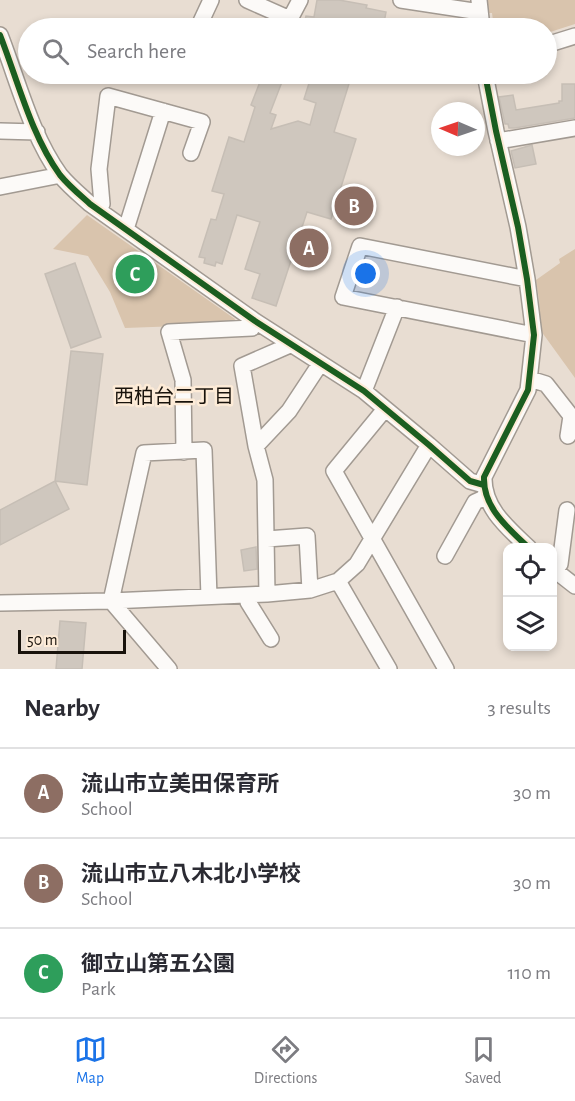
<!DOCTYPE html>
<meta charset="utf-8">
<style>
:root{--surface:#fff;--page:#f2f2f3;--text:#2b2b33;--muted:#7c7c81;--line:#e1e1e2;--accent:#1a73e8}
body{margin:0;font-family:"Alegreya Sans","Noto Sans JP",sans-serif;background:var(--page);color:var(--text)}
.controls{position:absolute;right:18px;bottom:18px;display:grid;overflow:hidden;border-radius:12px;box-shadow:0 3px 9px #0003}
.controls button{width:54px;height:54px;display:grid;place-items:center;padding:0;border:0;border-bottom:2px solid var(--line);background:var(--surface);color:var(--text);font:30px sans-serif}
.compass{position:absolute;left:431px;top:102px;width:54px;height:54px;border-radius:50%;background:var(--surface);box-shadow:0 3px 9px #0003;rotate:272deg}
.scale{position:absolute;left:18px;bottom:15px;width:108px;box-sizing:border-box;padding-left:6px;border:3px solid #18120b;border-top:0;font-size:16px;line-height:21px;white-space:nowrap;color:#18120b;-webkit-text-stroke:4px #fdebd7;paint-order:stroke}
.you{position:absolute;left:366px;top:274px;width:21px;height:21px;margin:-15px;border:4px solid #fff;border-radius:50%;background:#1a73e8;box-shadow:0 0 0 9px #1a73e833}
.badge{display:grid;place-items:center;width:39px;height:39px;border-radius:50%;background:var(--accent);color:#fff;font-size:20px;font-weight:700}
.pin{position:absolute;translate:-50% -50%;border:3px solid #fff;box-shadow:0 2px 6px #0006}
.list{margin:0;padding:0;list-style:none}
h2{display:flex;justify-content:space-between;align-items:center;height:78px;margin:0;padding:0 24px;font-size:26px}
h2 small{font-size:20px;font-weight:400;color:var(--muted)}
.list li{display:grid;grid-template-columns:39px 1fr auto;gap:18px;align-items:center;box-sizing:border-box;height:90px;padding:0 24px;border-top:2px solid var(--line)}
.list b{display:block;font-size:22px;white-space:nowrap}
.list p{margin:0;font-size:20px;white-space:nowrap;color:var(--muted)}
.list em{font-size:20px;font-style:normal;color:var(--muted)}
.icon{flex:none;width:33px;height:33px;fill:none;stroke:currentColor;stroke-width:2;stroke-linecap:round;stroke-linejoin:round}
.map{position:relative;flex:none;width:575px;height:669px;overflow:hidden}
.search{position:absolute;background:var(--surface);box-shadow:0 3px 9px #0003;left:18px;right:18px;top:18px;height:66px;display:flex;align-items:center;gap:15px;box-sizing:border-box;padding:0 21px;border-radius:33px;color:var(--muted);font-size:22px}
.sheet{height:348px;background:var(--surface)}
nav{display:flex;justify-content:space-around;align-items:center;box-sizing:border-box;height:84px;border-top:2px solid var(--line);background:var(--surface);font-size:16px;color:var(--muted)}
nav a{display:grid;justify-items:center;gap:3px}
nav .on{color:var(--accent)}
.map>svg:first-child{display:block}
.green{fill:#d9c4ad}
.building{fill:#cfc7be;stroke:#c6beb5;stroke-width:1.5}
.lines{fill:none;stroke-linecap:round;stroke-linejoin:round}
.minor-casing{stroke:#a29a92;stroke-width:18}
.minor{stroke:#fcfaf8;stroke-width:15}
.cycleway-casing{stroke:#fdebd7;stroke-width:10}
.cycleway{stroke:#1b5e20;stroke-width:6}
.labels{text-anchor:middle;stroke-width:5;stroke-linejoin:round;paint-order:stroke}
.neighbourhood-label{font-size:20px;fill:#18120b;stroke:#fdebd7}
</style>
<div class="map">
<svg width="575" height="669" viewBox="0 0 575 669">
<rect width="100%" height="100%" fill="#e8ddd2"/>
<!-- green -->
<path class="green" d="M485,0H575V24L547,33L546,28H494L492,13H486Z
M87,215L235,319L234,324L125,328L110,292L88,256L53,249Z
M575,249V378L541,331L539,300L536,280L560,263L559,259Z"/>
<!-- building -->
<path class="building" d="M317,0H339L367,5L366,8L386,12L383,28H303L306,16L314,17Z
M263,74H285L270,113L276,115L271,129L298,121L310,125L316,103L304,99L311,77L323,81L325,74H352L334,132L356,139L331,219L307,212L276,306L252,298L260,274L245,269L260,222L237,215L222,264L216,262L215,266L204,263L205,258L199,257L211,219L216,220L224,194L212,191L229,137L244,142L255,107L251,105Z
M562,84H575V118L515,128H509L508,124H505L499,97L513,95L516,110L559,103V101H562Z
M532,145L536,164L515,168L511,151Z
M75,263L101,337L71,348L45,274Z
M71,351L103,354L87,485L55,481Z
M55,481L69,509L0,545V510Z
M256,547L257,569L244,571L241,550Z
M60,621L86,623L82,669H56Z"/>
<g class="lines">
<!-- minor casing -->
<g class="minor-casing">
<path id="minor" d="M247,0L290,19L300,0
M401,0L480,12
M479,0L482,28
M198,28L211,0
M0,35C18,81 31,135 60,175C69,186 80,195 90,204L255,321L364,391L429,445L470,481L484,485
M546,45L575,36
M485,74L496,131L518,227L527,279L534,335L528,390L484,477C483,508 508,528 529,548
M0,131L37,132
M498,141L575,128
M0,187L56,176L59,174
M99,210L102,204L99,169L108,96L202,122L191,153
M126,229L163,111
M527,279L360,246L343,297L534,335
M530,379L546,384L571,416L568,436
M364,391L397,307
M385,409L334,471L446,669
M256,446L289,411L320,364
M184,452L183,380L169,332L252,328L255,321
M267,539L307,536L310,590
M445,556L475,502L486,497
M552,568L575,586
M555,570L560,564L567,510
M338,581L389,669
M267,594L265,480L256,446L242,366L290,345
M247,595L248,602L271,639
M0,603L111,601L267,594L310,590L338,581L357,564L429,445
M169,669L111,601L144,453L204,450L209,597"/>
</g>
<!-- minor -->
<use href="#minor" class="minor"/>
<!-- cycleway casing -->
<g class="cycleway-casing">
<path id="cycleway" d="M0,35C18,81 31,135 60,175C69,186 80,195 90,204L255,321L364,391L429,445L470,481L484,485
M485,74L496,131L518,227L527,279L534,335L528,390L484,477C483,508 508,528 529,548"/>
</g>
<!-- cycleway -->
<use href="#cycleway" class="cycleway"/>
</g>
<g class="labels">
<!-- neighbourhood labels -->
<g class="neighbourhood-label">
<text x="174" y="403">西柏台二丁目</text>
</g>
</g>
</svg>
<div class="controls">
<button><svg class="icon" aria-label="locate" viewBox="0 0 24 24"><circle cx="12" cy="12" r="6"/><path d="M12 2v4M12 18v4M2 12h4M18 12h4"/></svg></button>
<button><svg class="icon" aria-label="layers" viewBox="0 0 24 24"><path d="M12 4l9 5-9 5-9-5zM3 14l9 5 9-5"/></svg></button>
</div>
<svg class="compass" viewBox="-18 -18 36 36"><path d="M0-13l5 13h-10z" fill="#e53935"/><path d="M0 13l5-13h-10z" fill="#7c7c81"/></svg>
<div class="scale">50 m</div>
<div class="you"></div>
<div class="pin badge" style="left:309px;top:248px;background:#8d6e63">A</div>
<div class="pin badge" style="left:354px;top:206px;background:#8d6e63">B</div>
<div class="pin badge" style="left:135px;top:274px;background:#2e9e5b">C</div>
<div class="search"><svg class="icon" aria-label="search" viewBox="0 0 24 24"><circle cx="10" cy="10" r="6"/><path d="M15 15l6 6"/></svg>Search here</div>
</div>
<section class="sheet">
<h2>Nearby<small>3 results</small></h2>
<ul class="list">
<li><span class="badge" style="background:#8d6e63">A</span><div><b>流山市立美田保育所</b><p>School</p></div><em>30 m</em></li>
<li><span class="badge" style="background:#8d6e63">B</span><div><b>流山市立八木北小学校</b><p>School</p></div><em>30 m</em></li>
<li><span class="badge" style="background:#2e9e5b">C</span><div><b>御立山第五公園</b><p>Park</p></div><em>110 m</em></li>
</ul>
</section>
<nav>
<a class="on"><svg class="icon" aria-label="map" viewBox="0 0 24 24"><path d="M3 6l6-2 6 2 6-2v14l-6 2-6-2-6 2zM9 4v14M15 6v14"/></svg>Map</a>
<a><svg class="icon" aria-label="directions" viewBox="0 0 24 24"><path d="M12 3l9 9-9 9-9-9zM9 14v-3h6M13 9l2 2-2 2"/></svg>Directions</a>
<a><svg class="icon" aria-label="saved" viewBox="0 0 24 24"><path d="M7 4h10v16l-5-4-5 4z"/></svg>Saved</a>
</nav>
